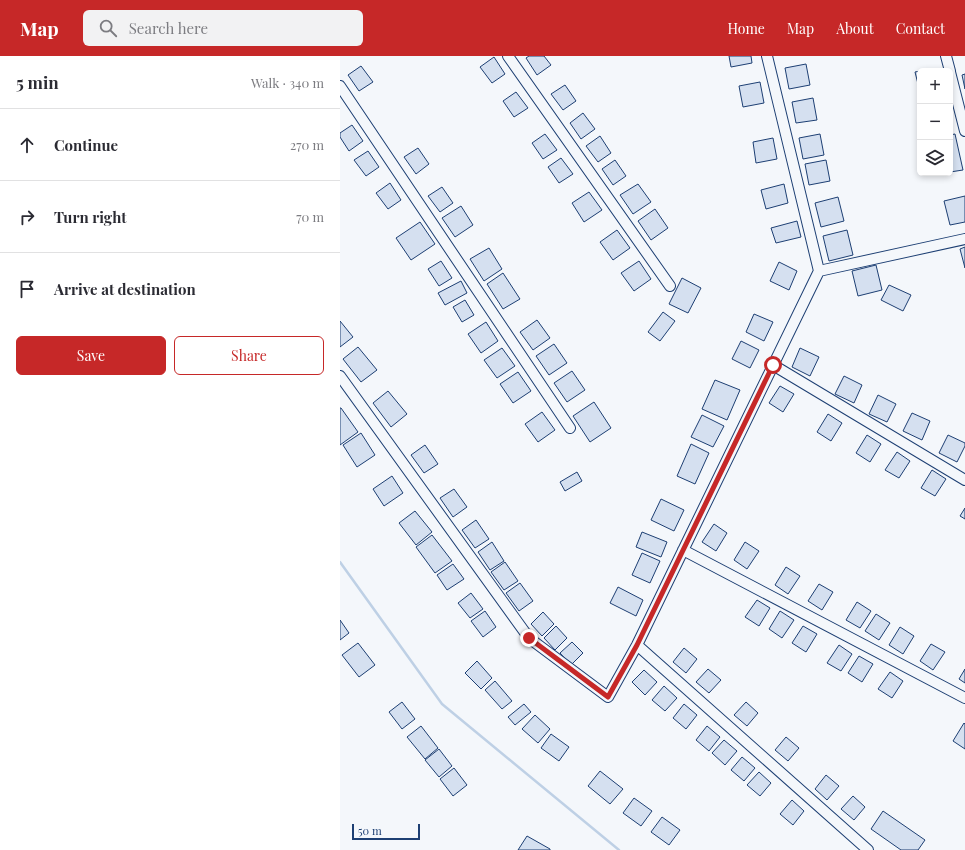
<!DOCTYPE html>
<meta charset="utf-8">
<style>
:root{--surface:#fff;--page:#f2f2f3;--text:#2b2b33;--muted:#7c7c81;--line:#e1e1e2;--accent:#c62828}
body{margin:0;font-family:"Playfair Display",serif;background:var(--page);color:var(--text)}
.controls{position:absolute;right:12px;top:12px;display:grid;overflow:hidden;border-radius:6px;box-shadow:0 2px 6px #0003}
.controls button{width:36px;height:36px;display:grid;place-items:center;padding:0;border:0;border-bottom:1px solid var(--line);background:var(--surface);color:var(--text);font:20px sans-serif}
.scale{position:absolute;left:12px;bottom:10px;width:68px;box-sizing:border-box;padding-left:4px;border:2px solid #1d3f73;border-top:0;font-size:11px;line-height:14px;white-space:nowrap;color:#1d3f73;-webkit-text-stroke:3px #f4f7fb;paint-order:stroke}
.stop{position:absolute;width:12px;height:12px;margin:-9px;border:3px solid #c62828;border-radius:50%;background:#fff}
.stop.end{background:#c62828;border-color:#fff;box-shadow:0 1px 4px #0008}
.list{margin:0;padding:0;list-style:none}
h2{display:flex;justify-content:space-between;align-items:center;height:52px;margin:0;padding:0 16px;font-size:17px}
h2 small{font-size:13px;font-weight:400;color:var(--muted)}
.list li{display:grid;grid-template-columns:26px 1fr auto;gap:12px;align-items:center;box-sizing:border-box;height:72px;padding:0 16px;border-top:1px solid var(--line)}
.list b{display:block;font-size:15px;white-space:nowrap}
.list em{font-size:13px;font-style:normal;color:var(--muted)}
.actions{display:flex;gap:8px;padding:12px 16px}
.actions a{flex:1;padding:9px 0;border:1px solid var(--accent);border-radius:6px;text-align:center;font-size:14px;color:var(--accent)}
.actions .main{background:var(--accent);color:#fff}
.icon{flex:none;width:22px;height:22px;fill:none;stroke:currentColor;stroke-width:2;stroke-linecap:round;stroke-linejoin:round}
.map{position:relative;flex:none;width:625px;height:794px;overflow:hidden}
header{display:flex;align-items:center;gap:24px;box-sizing:border-box;height:56px;padding:0 20px;background:var(--accent);color:#fff}
header strong{font-size:19px}
nav{display:flex;gap:22px;margin-inline-start:auto;font-size:14px}
.search{width:280px;height:36px;background:var(--page);display:flex;align-items:center;gap:10px;box-sizing:border-box;padding:0 14px;border-radius:6px;color:var(--muted);font-size:15px}
main{display:flex}
aside{flex:1;background:var(--surface)}
.map>svg:first-child{display:block}
.lines{fill:none;stroke-linecap:round;stroke-linejoin:round}
.stream{stroke:#bed0e5;stroke-width:2.5}
.building{fill:#d5e0f0;stroke:#1d3f73}
.minor-casing{stroke:#1d3f73;stroke-width:12}
.minor{stroke:#f4f7fb;stroke-width:10}
.route{stroke:#c62828;stroke-width:5}
</style>
<header>
<strong>Map</strong>
<div class="search"><svg class="icon" aria-label="search" viewBox="0 0 24 24"><circle cx="10" cy="10" r="6"/><path d="M15 15l6 6"/></svg>Search here</div>
<nav><a>Home</a><a>Map</a><a>About</a><a>Contact</a></nav>
</header>
<main>
<aside>
<h2>5 min<small>Walk · 340 m</small></h2>
<ul class="list">
<li><svg class="icon" aria-label="ahead" viewBox="0 0 24 24"><path d="M12 20V5M6 11l6-6 6 6"/></svg><div><b>Continue</b></div><em>270 m</em></li>
<li><svg class="icon" aria-label="right" viewBox="0 0 24 24"><path d="M7 20v-9h11M14 6l5 5-5 5"/></svg><div><b>Turn right</b></div><em>70 m</em></li>
<li><svg class="icon" aria-label="arrive" viewBox="0 0 24 24"><path d="M6 21V4h12l-3 4 3 4H6"/></svg><div><b>Arrive at destination</b></div></li>
</ul>
<div class="actions"><a class="main">Save</a><a>Share</a></div>
</aside>
<div class="map">
<svg width="625" height="794" viewBox="0 0 625 794">
<rect width="100%" height="100%" fill="#f4f7fb"/>
<g class="lines">
<!-- stream -->
<path class="stream" d="M0,506L102,648L279,794"/>
</g>
<!-- building -->
<path class="building" d="M189,0H204L211,9L197,19L186,2Z
M389,0H411L412,7L391,11Z
M154,1L165,18L152,27L140,11Z
M466,8L470,29L449,33L445,12Z
M21,10L33,26L19,35L8,19Z
M580,15V32H579L575,16Z
M625,18V33L622,19Z
M420,26L424,47L403,51L399,30Z
M225,29L236,45L223,54L211,38Z
M176,36L188,52L174,61L163,45Z
M473,42L477,64L456,67L452,46Z
M243,57L255,73L241,83L230,67Z
M12,69L23,85L9,95L0,81V77Z
M205,78L217,94L203,103L192,87Z
M480,78L484,99L463,103L459,82Z
M615,78L623,114L610,116V79Z
M260,80L271,97L258,106L246,90Z
M433,82L437,103L416,107L413,86Z
M78,92L89,108L76,118L64,101Z
M28,95L39,111L26,120L14,104Z
M221,102L233,118L219,127L208,111Z
M275,104L286,120L273,129L262,113Z
M486,104L490,125L469,129L465,108Z
M50,127L61,144L48,153L36,137Z
M298,128L311,146L293,158L280,139Z
M444,128L448,147L426,153L421,134Z
M102,131L113,147L100,156L88,140Z
M249,136L262,154L244,166L232,147Z
M625,140V166L610,169L604,145Z
M498,141L504,165L481,171L475,147Z
M121,150L133,169L115,181L102,162Z
M315,153L328,172L311,184L298,165Z
M457,165L461,181L436,187L431,172Z
M80,166L95,188L71,204L56,182Z
M277,174L290,192L273,204L260,186Z
M507,174L513,199L489,205L483,180Z
M625,191V212L620,193Z
M149,192L162,213L144,225L130,203Z
M101,205L112,222L99,230L88,213Z
M299,205L311,223L294,235L281,217Z
M439,206L457,215L449,234L430,225Z
M536,209L542,234L518,240L512,215Z
M163,217L180,243L163,253L147,228Z
M342,222L361,232L348,257L329,248Z
M121,225L127,237L105,249L98,237Z
M549,229L571,239L563,255L541,244Z
M125,244L134,259L122,266L113,251Z
M323,256L335,265L320,285L308,276Z
M414,258L433,266L424,285L406,276Z
M197,264L210,282L193,294L180,276Z
M0,265L13,281L0,291Z
M146,266L158,285L141,297L128,278Z
M401,285L419,294L410,312L392,303Z
M214,288L227,307L209,319L196,300Z
M18,291L37,314L21,326L3,303Z
M162,292L175,310L157,322L144,304Z
M460,292L479,301L470,320L452,311Z
M232,315L245,334L227,346L214,327Z
M178,316L191,335L173,347L160,328Z
M504,320L522,329L514,347L495,338Z
M375,324L400,334L387,364L362,353Z
M440,330L454,338L443,356L429,347Z
M48,335L67,358L51,371L33,347Z
M538,339L556,348L547,366L529,358Z
M254,346L271,372L250,386L233,360Z
M0,352H1L18,376L0,389Z
M202,356L215,374L198,386L185,368Z
M572,357L590,365L582,384L563,375Z
M488,358L502,367L491,385L477,376Z
M362,359L384,370L373,391L351,381Z
M21,377L35,399L17,411L3,389Z
M527,379L541,388L530,406L516,397Z
M608,379L625,387V390L617,406L599,397Z
M351,388L369,397L355,428L337,420Z
M85,389L98,408L84,417L71,399Z
M557,396L570,405L559,422L545,414Z
M592,414L606,423L595,440L581,432Z
M237,416L242,425L225,435L220,426Z
M52,420L63,437L44,450L33,433Z
M114,433L127,451L113,461L100,442Z
M321,443L344,454L334,475L311,464Z
M625,452V463L620,460Z
M75,455L92,476L76,489L59,467Z
M136,464L149,483L135,492L122,474Z
M374,468L387,477L376,495L362,486Z
M302,476L327,486L321,501L296,491Z
M92,479L112,505L95,517L76,491Z
M152,486L164,505L150,514L138,496Z
M405,486L419,495L407,513L394,504Z
M302,497L320,505L310,527L292,519Z
M165,506L178,525L164,534L151,516Z
M113,508L124,523L107,534L97,519Z
M446,511L460,520L448,538L435,529Z
M180,527L193,545L179,555L166,537Z
M479,528L493,536L482,554L468,545Z
M278,531L303,544L296,560L270,547Z
M131,537L143,553L130,562L118,547Z
M417,544L430,552L419,570L405,561Z
M517,546L531,555L520,572L506,564Z
M145,555L156,571L143,581L131,565Z
M440,555L454,564L442,582L429,573Z
M203,556L214,568L202,580L191,568Z
M536,558L550,567L539,584L525,575Z
M0,564L9,577L0,584Z
M216,570L227,582L215,594L204,582Z
M463,570L477,578L466,596L452,587Z
M560,571L574,580L563,598L549,589Z
M232,586L243,597L231,609L220,597Z
M18,587L35,609L19,621L2,599Z
M591,588L605,596L593,614L580,605Z
M499,589L512,598L501,615L487,607Z
M344,592L357,603L346,617L333,606Z
M519,600L533,608L522,626L508,617Z
M137,605L152,622L141,633L125,617Z
M368,613L381,624L369,637L356,626Z
M625,613V627L619,623Z
M304,614L317,626L305,639L292,626Z
M550,616L563,625L552,642L538,633Z
M155,625L172,645L162,653L145,634Z
M324,630L337,642L325,655L312,644Z
M62,646L75,663L62,673L49,656Z
M406,646L418,657L407,670L394,659Z
M184,648L191,656L175,669L168,661Z
M344,648L357,659L346,673L333,662Z
M195,659L210,673L198,687L182,673Z
M624,667L625,668V693L613,685Z
M81,670L98,692L85,703L67,681Z
M367,670L380,681L369,695L356,684Z
M211,678L229,691L219,705L201,692Z
M446,681L459,692L448,705L435,694Z
M384,684L397,695L385,709L372,697Z
M99,693L112,710L99,721L85,704Z
M402,701L415,712L404,725L391,714Z
M114,712L127,729L113,740L100,723Z
M260,715L283,733L270,748L248,730Z
M419,716L431,727L420,740L407,729Z
M486,719L499,730L487,744L475,733Z
M513,740L525,751L514,764L501,753Z
M294,742L312,755L301,770L283,757Z
M452,744L464,755L453,769L440,758Z
M543,755L585,784L578,794H561L531,773Z
M322,761L340,774L329,789L311,776Z
M187,780L210,793V794H178Z"/>
<g class="lines">
<!-- minor casing -->
<g class="minor-casing">
<path id="minor" d="M168,0L330,230
M606,0L610,15
M610,16L625,75
M0,30L230,372
M479,215L625,183
M433,309L625,424
M0,320L189,582L268,641L297,589L479,215L427,0
M343,494L625,642
M297,589L528,794"/>
</g>
<!-- minor -->
<use href="#minor" class="minor"/>
</g>
<g class="lines">
<!-- route -->
<path class="route" d="M189,582L268,641L297,589L433,309"/>
</g>
</svg>
<div class="controls">
<button>+</button>
<button>−</button>
<button><svg class="icon" aria-label="layers" viewBox="0 0 24 24"><path d="M12 4l9 5-9 5-9-5zM3 14l9 5 9-5"/></svg></button>
</div>
<div class="scale">50 m</div>
<div class="stop" style="left:433px;top:309px"></div>
<div class="stop end" style="left:189px;top:582px"></div>
</div>
</main>
